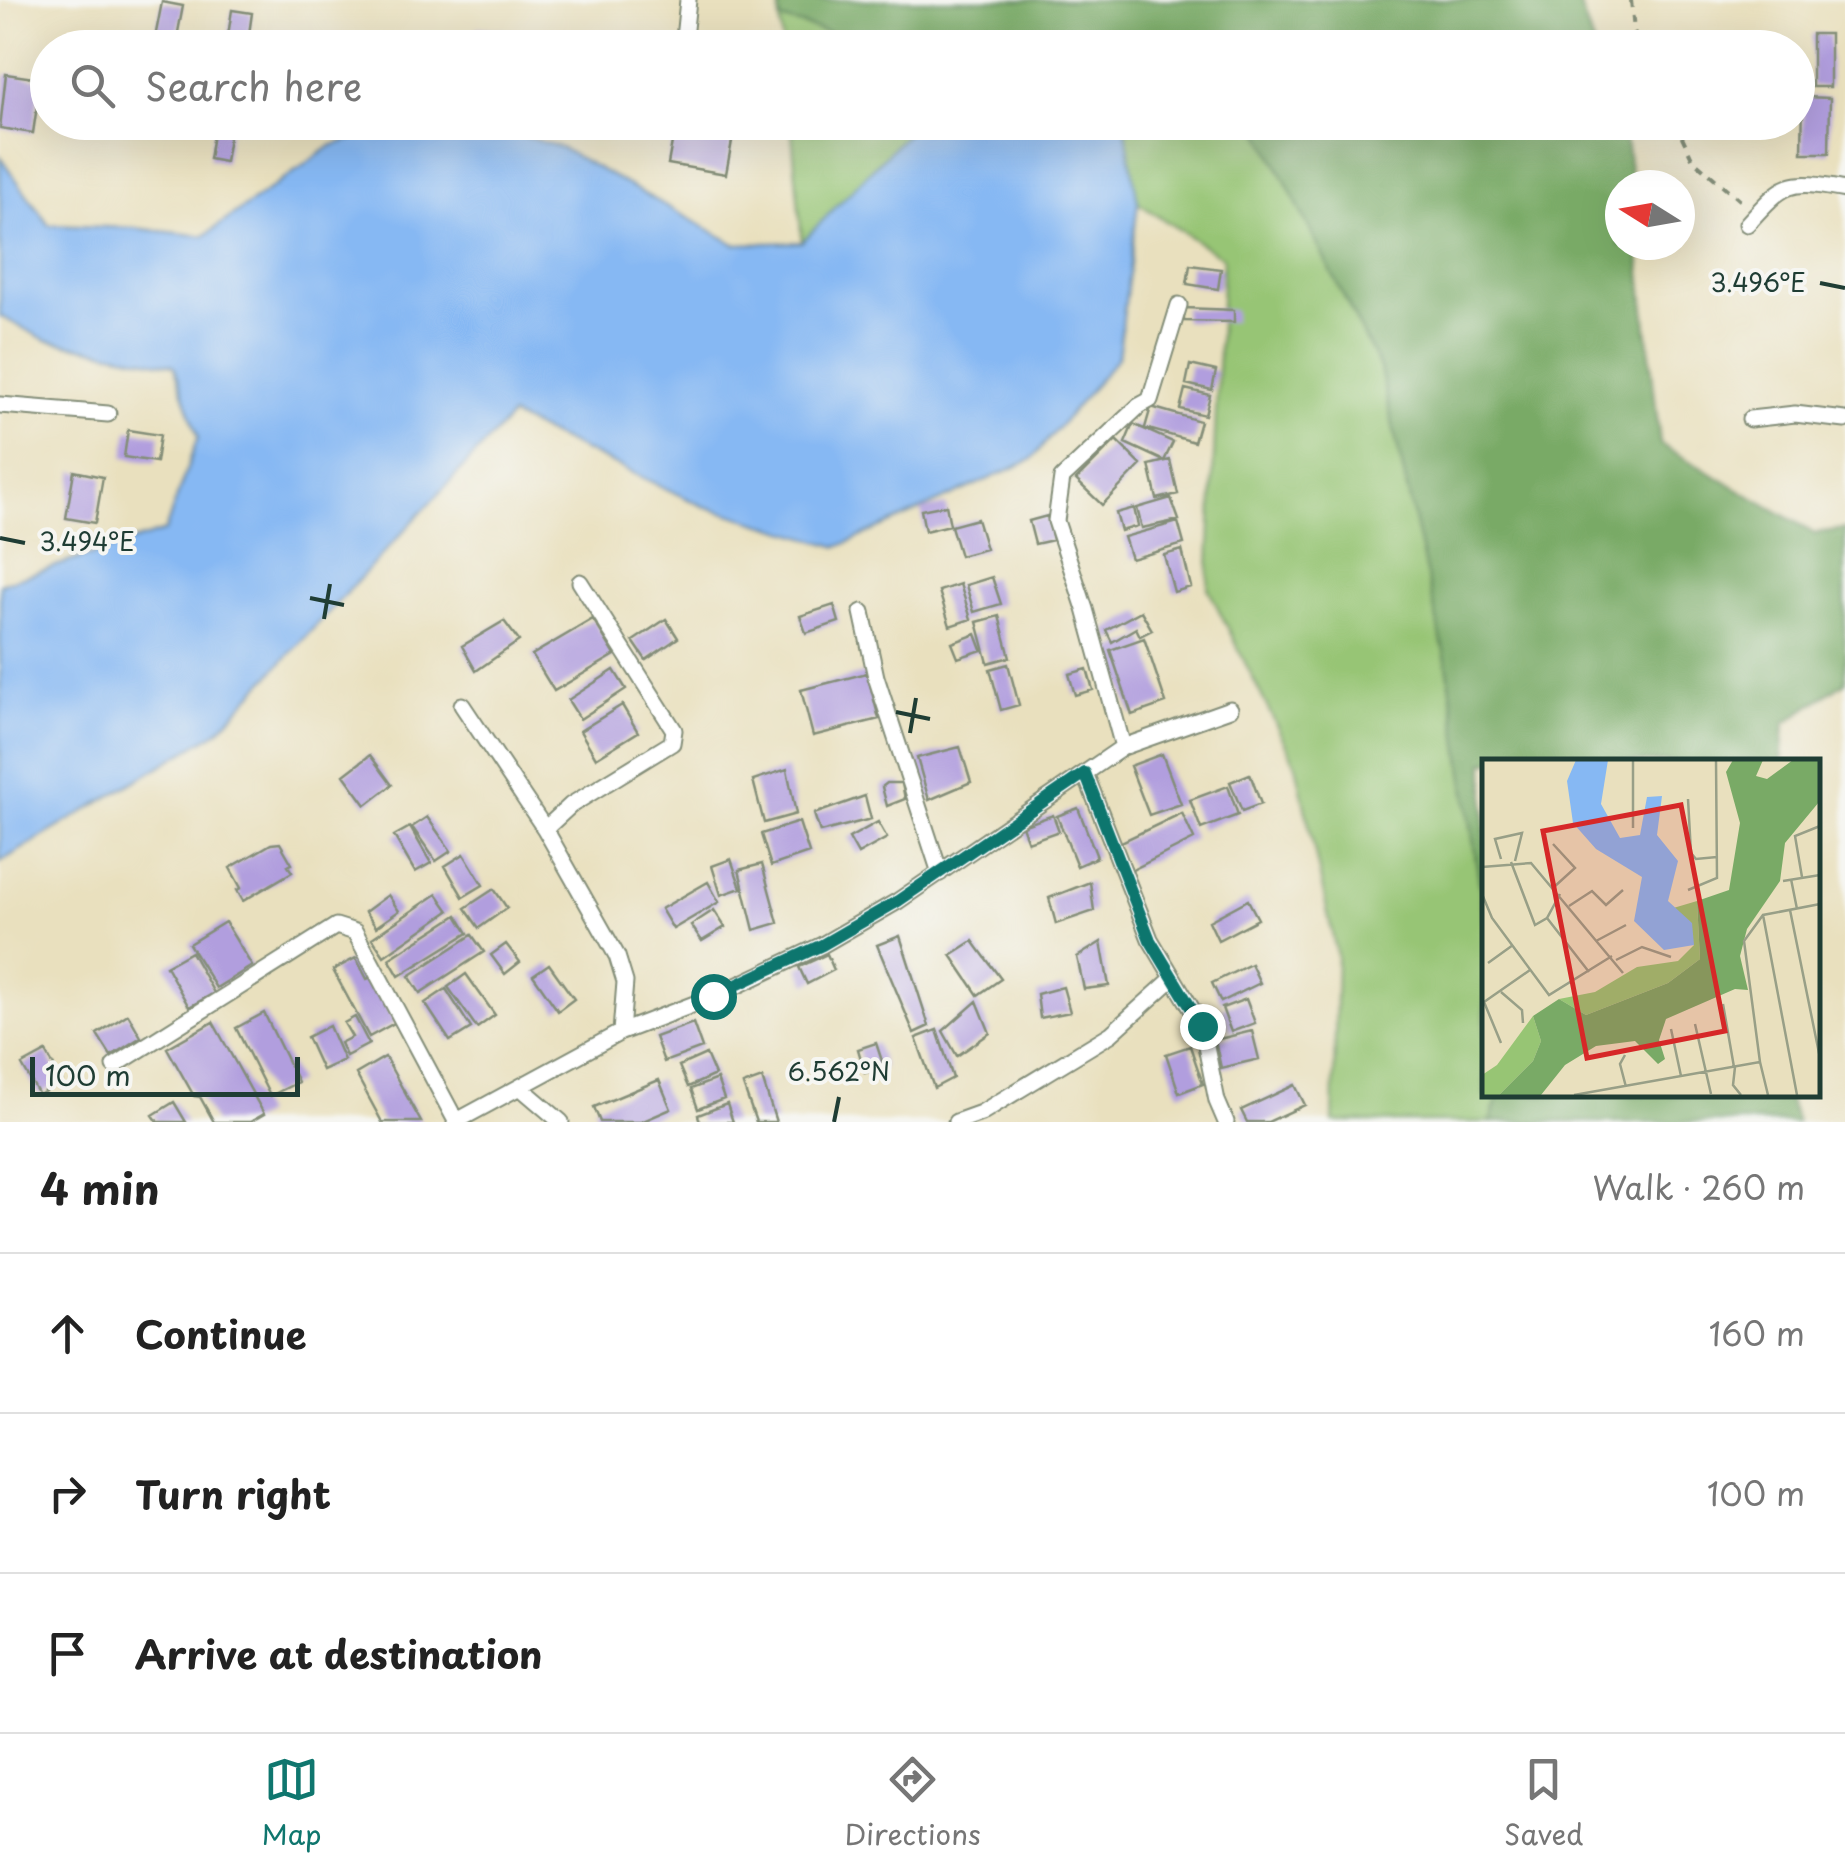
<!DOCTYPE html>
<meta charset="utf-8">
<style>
:root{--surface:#fff;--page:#f2f2f2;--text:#222;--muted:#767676;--line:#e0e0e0;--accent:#0f766e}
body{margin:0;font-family:"Playpen Sans",sans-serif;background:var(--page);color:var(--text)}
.compass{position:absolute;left:1605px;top:170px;width:90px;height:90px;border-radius:50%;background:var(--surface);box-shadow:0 10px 40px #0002;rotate:281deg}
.scale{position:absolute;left:30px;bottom:25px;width:270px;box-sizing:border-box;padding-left:10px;border:5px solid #1f3d34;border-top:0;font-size:28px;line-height:35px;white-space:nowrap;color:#1f3d34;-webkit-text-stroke:8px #f6f6f2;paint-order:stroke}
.stop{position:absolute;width:30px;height:30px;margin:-22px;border:8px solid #0f766e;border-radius:50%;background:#fff}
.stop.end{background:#0f766e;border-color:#fff;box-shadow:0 2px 10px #0008}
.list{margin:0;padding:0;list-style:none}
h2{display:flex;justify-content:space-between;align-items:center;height:130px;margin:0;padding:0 40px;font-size:42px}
h2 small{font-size:32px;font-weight:400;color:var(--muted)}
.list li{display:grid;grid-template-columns:65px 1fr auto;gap:30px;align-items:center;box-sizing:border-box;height:160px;padding:0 40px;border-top:2px solid var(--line)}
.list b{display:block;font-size:38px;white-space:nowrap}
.list em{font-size:32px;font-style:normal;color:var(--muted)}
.icon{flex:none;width:55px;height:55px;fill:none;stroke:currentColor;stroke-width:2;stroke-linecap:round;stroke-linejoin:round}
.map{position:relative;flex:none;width:1845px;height:1122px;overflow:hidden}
.search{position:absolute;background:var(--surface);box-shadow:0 10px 40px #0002;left:30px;right:30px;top:30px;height:110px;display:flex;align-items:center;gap:25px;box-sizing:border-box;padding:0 35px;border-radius:55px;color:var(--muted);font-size:38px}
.sheet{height:610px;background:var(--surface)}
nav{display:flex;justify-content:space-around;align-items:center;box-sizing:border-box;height:140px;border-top:2px solid var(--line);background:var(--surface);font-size:28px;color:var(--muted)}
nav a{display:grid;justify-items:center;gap:5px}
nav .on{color:var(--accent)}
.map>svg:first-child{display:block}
.green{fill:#97c574;stroke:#5b8154;stroke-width:2.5}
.forest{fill:#79aa66;stroke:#4c744d;stroke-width:2.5}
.water{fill:#86b8f3;stroke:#527a94;stroke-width:2.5}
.building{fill:#b19ede}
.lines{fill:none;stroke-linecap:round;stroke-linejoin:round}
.street-casing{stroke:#848e79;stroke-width:19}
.path{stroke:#848e79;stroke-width:4;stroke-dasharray:8 8;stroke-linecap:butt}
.street{stroke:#fff;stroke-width:15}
.route{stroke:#0f766e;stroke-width:12}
.ticks{fill:none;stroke:#1f3d34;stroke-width:4}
.inset-road{fill:none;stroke:#989f87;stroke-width:2.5}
.view{fill:#d62828;fill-opacity:0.15;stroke:#d62828;stroke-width:5}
.inset-edge{fill:none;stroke:#1f3d34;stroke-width:5}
.ticks-label{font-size:25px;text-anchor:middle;fill:#1f3d34;stroke:#f6f6f2;stroke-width:8;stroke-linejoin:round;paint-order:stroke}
</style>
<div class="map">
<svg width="1845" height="1122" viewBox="0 0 1845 1122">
<rect width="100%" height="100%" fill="#f6f6f2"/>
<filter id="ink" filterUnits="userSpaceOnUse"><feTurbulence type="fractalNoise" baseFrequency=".01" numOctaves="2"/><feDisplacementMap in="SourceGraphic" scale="20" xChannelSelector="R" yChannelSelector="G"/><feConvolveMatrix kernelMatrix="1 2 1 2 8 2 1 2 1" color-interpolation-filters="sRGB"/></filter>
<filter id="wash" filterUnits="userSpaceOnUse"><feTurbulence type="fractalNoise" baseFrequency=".0048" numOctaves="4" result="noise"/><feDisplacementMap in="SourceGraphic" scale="40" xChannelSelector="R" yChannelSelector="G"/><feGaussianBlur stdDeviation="2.25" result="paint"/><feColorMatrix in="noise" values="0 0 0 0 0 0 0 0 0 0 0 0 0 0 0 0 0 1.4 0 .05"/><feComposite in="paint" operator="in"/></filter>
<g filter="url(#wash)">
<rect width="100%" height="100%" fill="#e9e0be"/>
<!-- green -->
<path class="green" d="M780,19L881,47H783Z
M791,122L917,123L802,242Z
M1124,123H1256L1380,368L1448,669L1485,921V1094L1499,1095L1490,1122H1333L1337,956L1296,765L1208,588L1223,258L1138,203Z"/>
<!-- forest -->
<path class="forest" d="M779,0H1578L1594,47H881L780,19Z
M1256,123H1619L1627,147L1632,185H1620V245H1638L1660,444L1815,533L1845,529V682L1785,723L1782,762H1485V921L1448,669L1380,368Z
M1499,1094L1787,1095L1797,1122H1490Z"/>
<!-- water -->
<path class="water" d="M1124,122L1138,203L1118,357L1031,460L838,547L703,506L511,416L217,732L0,862V584L165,531L198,437L174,365L46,340L0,316V157L49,225L134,228L204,236L331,146L400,123L479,122L559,147L735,244L802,242L917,123Z"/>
<g id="blocks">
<!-- building -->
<path class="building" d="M162,2L183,6L175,48H153Z
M232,10L252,13L247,48H226Z
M477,27L545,35L543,48H474Z
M562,31L648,45V48H559Z
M1812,34H1830V87H1812Z
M6,74L41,79L33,133L0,128Z
M1803,97L1830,98L1829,153H1802Z
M697,122H766L764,136Z
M214,128L230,131L225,162L209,159Z
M674,131L732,141L726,174L668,164Z
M1190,265L1221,269L1218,289L1187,284Z
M1184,308L1234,310V322L1184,321Z
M1190,365L1216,371L1212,390L1186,384Z
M1185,389L1210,395L1205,415L1180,409Z
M1151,407L1200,421L1194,442L1145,428Z
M1133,424L1173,442L1164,461L1125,443Z
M128,430L160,435L156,462L124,457Z
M1116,440L1141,465L1102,505L1076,480Z
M1170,460L1178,494L1157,499L1149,465Z
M74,471L103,477L95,523L66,518Z
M1171,498L1179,520L1142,528L1137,508Z
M946,505L950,525L925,531L921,510Z
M1134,508L1138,526L1121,531L1116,513Z
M1047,516L1053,540L1035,544L1029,521Z
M977,519L986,549L960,556L951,526Z
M1178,522L1184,544L1131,559L1124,537Z
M1182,550L1191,587L1174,592L1164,555Z
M992,577L1001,604L974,612L966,585Z
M960,584L971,619L950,626L939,591Z
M834,605L839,622L806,633L800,616Z
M1141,611L1152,630L1140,636L1136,628L1112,642L1106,630Z
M999,616L1010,657L988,663L977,622Z
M593,619L615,655L554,691L532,655Z
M666,619L678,638L646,660L633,641Z
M504,621L519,641L476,671L462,646Z
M976,634L982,650L958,658L952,643Z
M1144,638L1166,703L1132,715L1110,650Z
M1008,664L1019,705L1001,710L990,669Z
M1087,669L1093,690L1075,695L1069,674Z
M614,670L626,689L580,719L568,700Z
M867,673L879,719L813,736L801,690Z
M622,705L638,732L596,758L580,731Z
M960,747L971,782L929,800L917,758Z
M1162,754L1181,804L1149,815L1130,766Z
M370,755L392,785L366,805L344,775Z
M787,769L796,814L764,823L753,780Z
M1250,774L1261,804L1242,811L1230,782Z
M887,783H902L905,799L887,806L882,787Z
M1228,786L1238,815L1201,829L1190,800Z
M865,796L871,819L820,832L814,814Z
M1078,808L1097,857L1077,866L1057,816Z
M1182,813L1194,839L1132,870L1119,843Z
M1053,815L1059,831L1028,842L1022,826Z
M427,817L451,851L436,861L412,827Z
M799,822L809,853L771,866L761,834Z
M878,822L887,838L858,854L849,838Z
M410,827L431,863L415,872L394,836Z
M280,843L292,864L288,866L292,872L243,901L237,890L241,888L230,868L271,844Z
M464,854L483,885L463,897L445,866Z
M731,859L741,888L721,895L712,866Z
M762,864L778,923L754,930L739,870Z
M708,882L719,902L673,929L661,909Z
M1090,882L1094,911L1056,924L1049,898Z
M494,889L507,908L479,928L465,908Z
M437,894L449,911L384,956L372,938Z
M388,895L399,911L376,927L365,912Z
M1248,900L1258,919L1218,940L1209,921Z
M714,910L725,927L702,941L691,925Z
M457,915L468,933L399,976L389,959Z
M225,922L252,966L216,988L189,944Z
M472,935L484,952L420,993L409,976Z
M900,936L929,1026L914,1033L877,945Z
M973,941L1001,979L978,995L951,955Z
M1101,942L1109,986L1084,989L1077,957Z
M506,944L520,962L505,974L491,955Z
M191,952L214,993L189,1007L166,966Z
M827,954L834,970L807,984L799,967Z
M356,958L367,979L372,977L396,1022L369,1037L333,970Z
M549,964L574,999L558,1011L533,975Z
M1251,964L1260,983L1221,1002L1212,983Z
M466,974L495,1015L477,1028L448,987Z
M1063,987L1070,1012L1040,1018L1037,994Z
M446,989L471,1028L450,1041L425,1003Z
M1246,999L1255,1023L1231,1032L1222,1008Z
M977,1001L990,1033L957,1056L943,1031Z
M264,1013L298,1082L270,1096L236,1028Z
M128,1014L141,1037L111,1056L97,1034Z
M355,1017L369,1044L346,1056L340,1043L352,1037L344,1023Z
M213,1022L264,1114L250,1122H214L200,1097L194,1096L167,1048Z
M693,1023L702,1048L664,1062L655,1037Z
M329,1026L344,1060L322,1070L307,1037Z
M937,1030L953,1078L934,1088L916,1038Z
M1252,1031L1259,1059L1221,1068L1215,1040Z
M876,1043L884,1067L865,1073L858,1049Z
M1190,1046L1203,1084L1179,1093L1166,1054Z
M46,1052L62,1081L39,1095L22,1065Z
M706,1054L715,1075L688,1087L679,1066Z
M385,1057L421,1122H382L356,1074Z
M762,1078L776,1122H756L743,1085Z
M717,1079L724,1099L698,1109L691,1089Z
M659,1080L671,1109L641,1122H600L594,1107Z
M1295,1085L1305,1105L1268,1122H1247L1241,1110Z
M174,1102L186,1122H158L153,1115Z
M727,1104L733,1122H700L698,1115Z"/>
</g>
</g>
<g filter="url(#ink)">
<use href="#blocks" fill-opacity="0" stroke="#848e79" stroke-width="2.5"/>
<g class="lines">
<!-- street casing -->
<g class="street-casing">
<path id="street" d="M683,48L688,0
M1747,224C1785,182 1788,179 1845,190
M0,405L108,414
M1750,419L1795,414L1845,420
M580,582L674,730L672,743L571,805L545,829L617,956L625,982L621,1032
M862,612L876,677L940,873
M462,705L545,829
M1123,747L1085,609L1056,521L1062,478L1139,406L1150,400L1179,305
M1085,773L1150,939L1202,1026L1217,1101L1226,1122
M114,1066L336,926L355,932L456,1121
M520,1087L561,1122
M455,1122L621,1032L713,997L822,945L898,901L1123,747L1230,709
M956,1122L981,1113L1111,1034L1172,979"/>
</g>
<!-- path -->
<path class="path" d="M1631,0L1634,31L1641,48
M1675,122L1693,160L1741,201L1743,207"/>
<!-- street -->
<use href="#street" class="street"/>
</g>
</g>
<g class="lines" filter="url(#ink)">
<!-- route -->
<path class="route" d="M713,996L822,945L898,901L1085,773L1150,940L1202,1026"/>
</g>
<!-- ticks -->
<path class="ticks" d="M1820,283L1845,288M0,538L25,543M310,598L344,605M324,619L330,584M896,712L930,719M910,733L916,698M834,1122L839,1097"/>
<!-- overview -->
<g transform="translate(1482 759)">
<rect width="338" height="338" fill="#e9e0be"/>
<path d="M215,142L218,200L186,224L104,256L77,240L113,233L155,208L196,202L212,186L188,150ZM51,257L59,282L51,302L17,336H0V316L15,306Z" fill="#97c574"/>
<path d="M251,1H281L274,17L285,20L311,1H337V43L303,84L298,122L265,170L258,197L266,231L253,230L184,260L177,281L183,300L176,305L153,282L114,287L83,306L59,336H17L51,302L59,282L51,257L77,240L104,256L186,224L218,200L215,142L247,131L258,64L244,13Z" fill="#79aa66"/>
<path d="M94,1H126L119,45L138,79L158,76L165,38L180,37L175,76L196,102L186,142L210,164L212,186L182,191L152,162L160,118L114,90L91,64L85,22Z" fill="#86b8f3"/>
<path class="inset-road" d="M151,1V69M206,40L209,94L214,100L235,98M71,85L93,109L72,128M19,100L13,80L40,74L33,102M29,103L53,166L65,159L78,135M0,108L49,104L141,214M320,118L313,77L338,67M309,120L315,150M301,122L338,116M206,131L235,119L234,1M0,135L10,159L67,236L130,197M87,147L110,132L124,146L141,131M308,151L338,299M281,156L315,336M65,159L107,213M114,182L144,166M134,201L160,188L189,198M6,204L31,186M19,233L40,251L41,264M2,243L48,211M2,243L19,284M241,245L252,308M213,265L229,335M189,270L199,317M143,296L138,305L144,328M278,303L286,336M253,308L251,326L259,336M92,336L278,303L262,182L281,156L338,145"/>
<path class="view" d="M199,46L243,272L105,299L61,72Z"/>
<rect width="338" height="338" class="inset-edge"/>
</g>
<g class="ticks-label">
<text x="1758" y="292">3.496°E</text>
<text x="87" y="551">3.494°E</text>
<text x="839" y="1081">6.562°N</text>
</g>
</svg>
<svg class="compass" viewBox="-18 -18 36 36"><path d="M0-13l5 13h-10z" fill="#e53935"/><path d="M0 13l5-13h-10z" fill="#767676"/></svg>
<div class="scale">100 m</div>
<div class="stop" style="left:713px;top:996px"></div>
<div class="stop end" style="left:1202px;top:1026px"></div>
<div class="search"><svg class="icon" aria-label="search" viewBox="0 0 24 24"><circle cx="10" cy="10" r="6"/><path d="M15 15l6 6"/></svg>Search here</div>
</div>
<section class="sheet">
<h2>4 min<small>Walk · 260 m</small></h2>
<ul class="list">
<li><svg class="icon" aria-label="ahead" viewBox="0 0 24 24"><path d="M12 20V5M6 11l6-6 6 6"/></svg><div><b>Continue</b></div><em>160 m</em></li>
<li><svg class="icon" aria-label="right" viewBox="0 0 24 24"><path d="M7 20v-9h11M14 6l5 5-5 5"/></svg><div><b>Turn right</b></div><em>100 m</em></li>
<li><svg class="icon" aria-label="arrive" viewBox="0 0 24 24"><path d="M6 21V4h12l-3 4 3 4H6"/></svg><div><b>Arrive at destination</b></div></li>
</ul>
</section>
<nav>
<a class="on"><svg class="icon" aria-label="map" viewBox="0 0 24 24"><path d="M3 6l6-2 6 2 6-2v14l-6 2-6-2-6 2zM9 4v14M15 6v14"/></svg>Map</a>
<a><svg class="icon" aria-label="directions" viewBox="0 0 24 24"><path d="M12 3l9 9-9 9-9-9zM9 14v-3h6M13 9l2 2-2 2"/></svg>Directions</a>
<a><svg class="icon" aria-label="saved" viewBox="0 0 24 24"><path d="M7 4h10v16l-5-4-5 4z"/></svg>Saved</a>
</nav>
